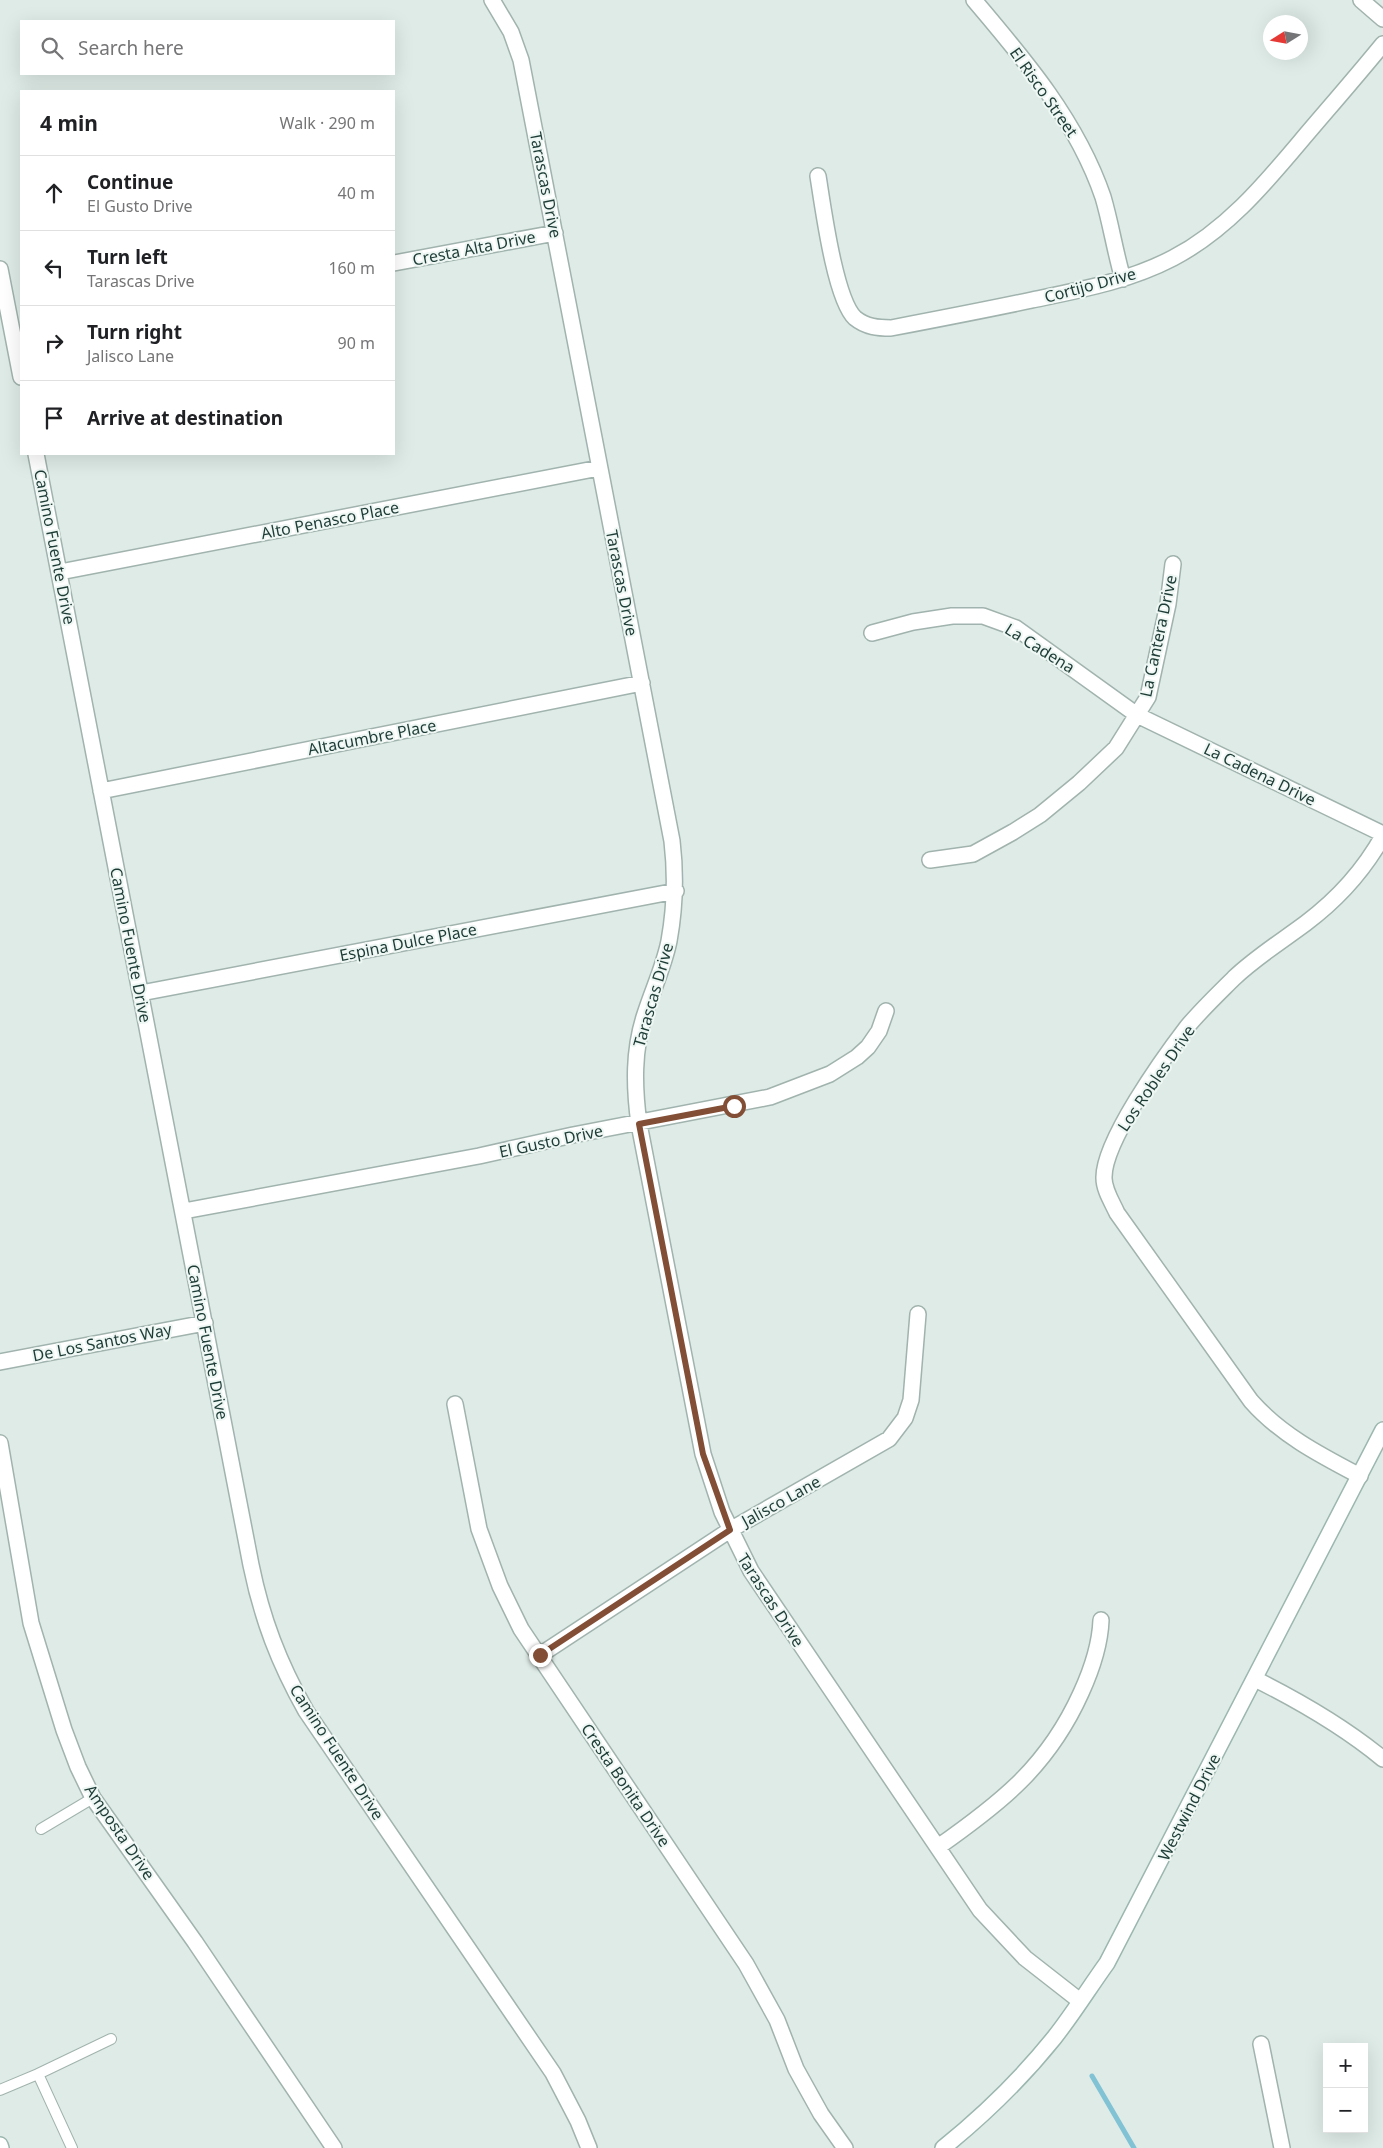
<!DOCTYPE html>
<meta charset="utf-8">
<style>
:root{--surface:#fff;--page:#f6f6f6;--text:#202124;--muted:#757577;--line:#e0e0e0}
body{margin:0;font-family:"Noto Sans",sans-serif;background:var(--page);color:var(--text)}
.controls{position:absolute;right:15px;bottom:15px;display:grid;overflow:hidden;border-radius:0px;box-shadow:0 5px 20px #0002}
.controls button{width:45px;height:45px;display:grid;place-items:center;padding:0;border:0;border-bottom:1px solid var(--line);background:var(--surface);color:var(--text);font:25px sans-serif}
.compass{position:absolute;left:1263px;top:15px;width:45px;height:45px;border-radius:50%;background:var(--surface);box-shadow:0 5px 20px #0002;rotate:259deg}
.stop{position:absolute;width:15px;height:15px;margin:-11px;border:4px solid #834e36;border-radius:50%;background:#fff}
.stop.end{background:#834e36;border-color:#fff;box-shadow:0 1px 5px #0008}
.list{margin:0;padding:0;list-style:none}
h2{display:flex;justify-content:space-between;align-items:center;height:65px;margin:0;padding:0 20px;font-size:21px}
h2 small{font-size:16px;font-weight:400;color:var(--muted)}
.list li{display:grid;grid-template-columns:32px 1fr auto;gap:15px;align-items:center;box-sizing:border-box;height:75px;padding:0 20px;border-top:1px solid var(--line)}
.list b{display:block;font-size:19px;white-space:nowrap}
.list p{margin:0;font-size:16px;white-space:nowrap;color:var(--muted)}
.list em{font-size:16px;font-style:normal;color:var(--muted)}
.icon{flex:none;width:28px;height:28px;fill:none;stroke:currentColor;stroke-width:2;stroke-linecap:round;stroke-linejoin:round}
.map{position:relative;flex:none;width:1383px;height:2148px;overflow:hidden}
.search{position:absolute;background:var(--surface);box-shadow:0 5px 20px #0002;left:20px;top:20px;width:375px;height:55px;display:flex;align-items:center;gap:12px;box-sizing:border-box;padding:0 18px;border-radius:0px;color:var(--muted);font-size:19px}
.panel{position:absolute;background:var(--surface);box-shadow:0 5px 20px #0002;left:20px;top:90px;width:375px;height:365px;border-radius:0px}
.map>svg:first-child{display:block}
.lines{fill:none;stroke-linecap:round;stroke-linejoin:round}
.stream{stroke:#81c2d5;stroke-width:5}
.lane-casing{stroke:#a1b3ae;stroke-width:12}
.street-casing{stroke:#a1b3ae;stroke-width:18}
.secondary-casing{stroke:#9cb7b0;stroke-width:18}
.lane{stroke:#fff;stroke-width:10}
.street{stroke:#fff;stroke-width:15}
.secondary{stroke:#fff;stroke-width:15}
.route{stroke:#834e36;stroke-width:6}
.labels{text-anchor:middle;stroke-width:4;stroke-linejoin:round;paint-order:stroke}
.street-label{font-size:16px;fill:#1e3c36;stroke:#eff7f4}
</style>
<div class="map">
<svg width="1383" height="2148" viewBox="0 0 1383 2148">
<rect width="100%" height="100%" fill="#deebe6"/>
<g class="lines">
<!-- stream -->
<path class="stream" d="M1092,2076L1134,2148"/>
<!-- lane casing -->
<g class="lane-casing">
<path id="lane" d="M41,1829L93,1798
M0,2090L38,2074
M72,2148L38,2074L111,2039"/>
</g>
<!-- street casing -->
<g class="street-casing">
<path id="street" d="M492,0L511,32L521,60L672,841C676,875 675,908 669,941C664,966 653,989 645,1014C633,1050 634,1087 639,1124L703,1454L722,1512L751,1571L980,1910L1025,1958L1080,2001
M974,0C1025,60 1077,121 1103,197C1111,224 1115,252 1123,279
M1361,0L1383,19
M818,176C823,207 835,299 855,318C866,327 878,328 891,328C938,319 985,310 1032,300C1080,290 1129,281 1173,258C1225,231 1263,186 1300,142C1328,109 1356,77 1383,44
M394,263L555,233
M0,269L21,377
M36,454L251,1565C262,1619 279,1663 306,1711L553,2073L578,2121L589,2148
M60,572L599,468
M872,633L913,622L952,616H983L1016,628L1137,715L1383,834
M101,791L642,683
M930,860L973,854L1013,832L1040,815L1079,783L1116,748L1148,697L1168,604L1173,564
M141,993L676,891
M184,1211L479,1156L573,1135L770,1097L830,1074L857,1057L868,1047L879,1031L886,1011
M0,1362L205,1323
M455,1404L479,1529L500,1586L521,1629L746,1964L777,2020L796,2069L821,2114L845,2148
M0,1443L31,1623L64,1730L78,1767L93,1798L195,1942L334,2148
M1360,1476C1320,1455 1281,1435 1251,1401L1117,1213C1112,1202 1104,1190 1104,1178C1103,1142 1164,1057 1187,1027C1201,1010 1219,993 1234,978C1256,957 1282,941 1306,923C1338,899 1364,870 1383,836
M540,1655L730,1530L889,1439L905,1418L911,1400L918,1314
M1255,1679C1301,1702 1343,1726 1383,1759
M938,1847C1002,1802 1048,1766 1081,1693C1092,1669 1100,1646 1101,1620
M1261,2044L1282,2148"/>
</g>
<!-- secondary casing -->
<g class="secondary-casing">
<path id="secondary" d="M0,2145L1,2148
M943,2148C984,2115 1021,2079 1054,2038C1073,2014 1089,1988 1107,1963L1383,1430"/>
</g>
<!-- lane -->
<use href="#lane" class="lane"/>
<!-- street -->
<use href="#street" class="street"/>
<!-- secondary -->
<use href="#secondary" class="secondary"/>
</g>
<g class="lines">
<!-- route -->
<path class="route" d="M540,1655L730,1530L703,1454L639,1124L734,1106"/>
</g>
<g class="labels">
<!-- street labels -->
<g class="street-label">
<text transform="translate(1044 92) rotate(55)" y="6">El Risco Street</text>
<text transform="translate(546 185) rotate(79)" y="6">Tarascas Drive</text>
<text transform="translate(474 248) rotate(-11)" y="6">Cresta Alta Drive</text>
<text transform="translate(1090 285) rotate(-15)" y="6">Cortijo Drive</text>
<text transform="translate(330 520) rotate(-11)" y="6">Alto Penasco Place</text>
<text transform="translate(55 547) rotate(79)" y="6">Camino Fuente Drive</text>
<text transform="translate(622 583) rotate(79)" y="6">Tarascas Drive</text>
<text transform="translate(1158 636) rotate(-78)" y="6">La Cantera Drive</text>
<text transform="translate(1040 648) rotate(32)" y="6">La Cadena</text>
<text transform="translate(372 737) rotate(-11)" y="6">Altacumbre Place</text>
<text transform="translate(1260 774) rotate(26)" y="6">La Cadena Drive</text>
<text transform="translate(408 942) rotate(-11)" y="6">Espina Dulce Place</text>
<text transform="translate(131 945) rotate(79)" y="6">Camino Fuente Drive</text>
<text transform="translate(653 995) rotate(-74)" y="6">Tarascas Drive</text>
<text transform="translate(1156 1078) rotate(-56)" y="6">Los Robles Drive</text>
<text transform="translate(551 1141) rotate(-12)" y="6">El Gusto Drive</text>
<text transform="translate(102 1342) rotate(-11)" y="6">De Los Santos Way</text>
<text transform="translate(208 1342) rotate(79)" y="6">Camino Fuente Drive</text>
<text transform="translate(781 1501) rotate(-29)" y="6">Jalisco Lane</text>
<text transform="translate(771 1600) rotate(57)" y="6">Tarascas Drive</text>
<text transform="translate(337 1752) rotate(57)" y="6">Camino Fuente Drive</text>
<text transform="translate(626 1785) rotate(56)" y="6">Cresta Bonita Drive</text>
<text transform="translate(1189 1807) rotate(-63)" y="6">Westwind Drive</text>
<text transform="translate(120 1832) rotate(56)" y="6">Amposta Drive</text>
</g>
</g>
</svg>
<div class="controls">
<button>+</button>
<button>−</button>
</div>
<svg class="compass" viewBox="-18 -18 36 36"><path d="M0-13l5 13h-10z" fill="#e53935"/><path d="M0 13l5-13h-10z" fill="#757577"/></svg>
<div class="stop" style="left:734px;top:1106px"></div>
<div class="stop end" style="left:540px;top:1655px"></div>
<div class="search"><svg class="icon" aria-label="search" viewBox="0 0 24 24"><circle cx="10" cy="10" r="6"/><path d="M15 15l6 6"/></svg>Search here</div>
<section class="panel">
<h2>4 min<small>Walk · 290 m</small></h2>
<ul class="list">
<li><svg class="icon" aria-label="ahead" viewBox="0 0 24 24"><path d="M12 20V5M6 11l6-6 6 6"/></svg><div><b>Continue</b><p>El Gusto Drive</p></div><em>40 m</em></li>
<li><svg class="icon" aria-label="left" viewBox="0 0 24 24"><path d="M17 20v-9H6M10 6l-5 5 5 5"/></svg><div><b>Turn left</b><p>Tarascas Drive</p></div><em>160 m</em></li>
<li><svg class="icon" aria-label="right" viewBox="0 0 24 24"><path d="M7 20v-9h11M14 6l5 5-5 5"/></svg><div><b>Turn right</b><p>Jalisco Lane</p></div><em>90 m</em></li>
<li><svg class="icon" aria-label="arrive" viewBox="0 0 24 24"><path d="M6 21V4h12l-3 4 3 4H6"/></svg><div><b>Arrive at destination</b></div></li>
</ul>
</section>
</div>
